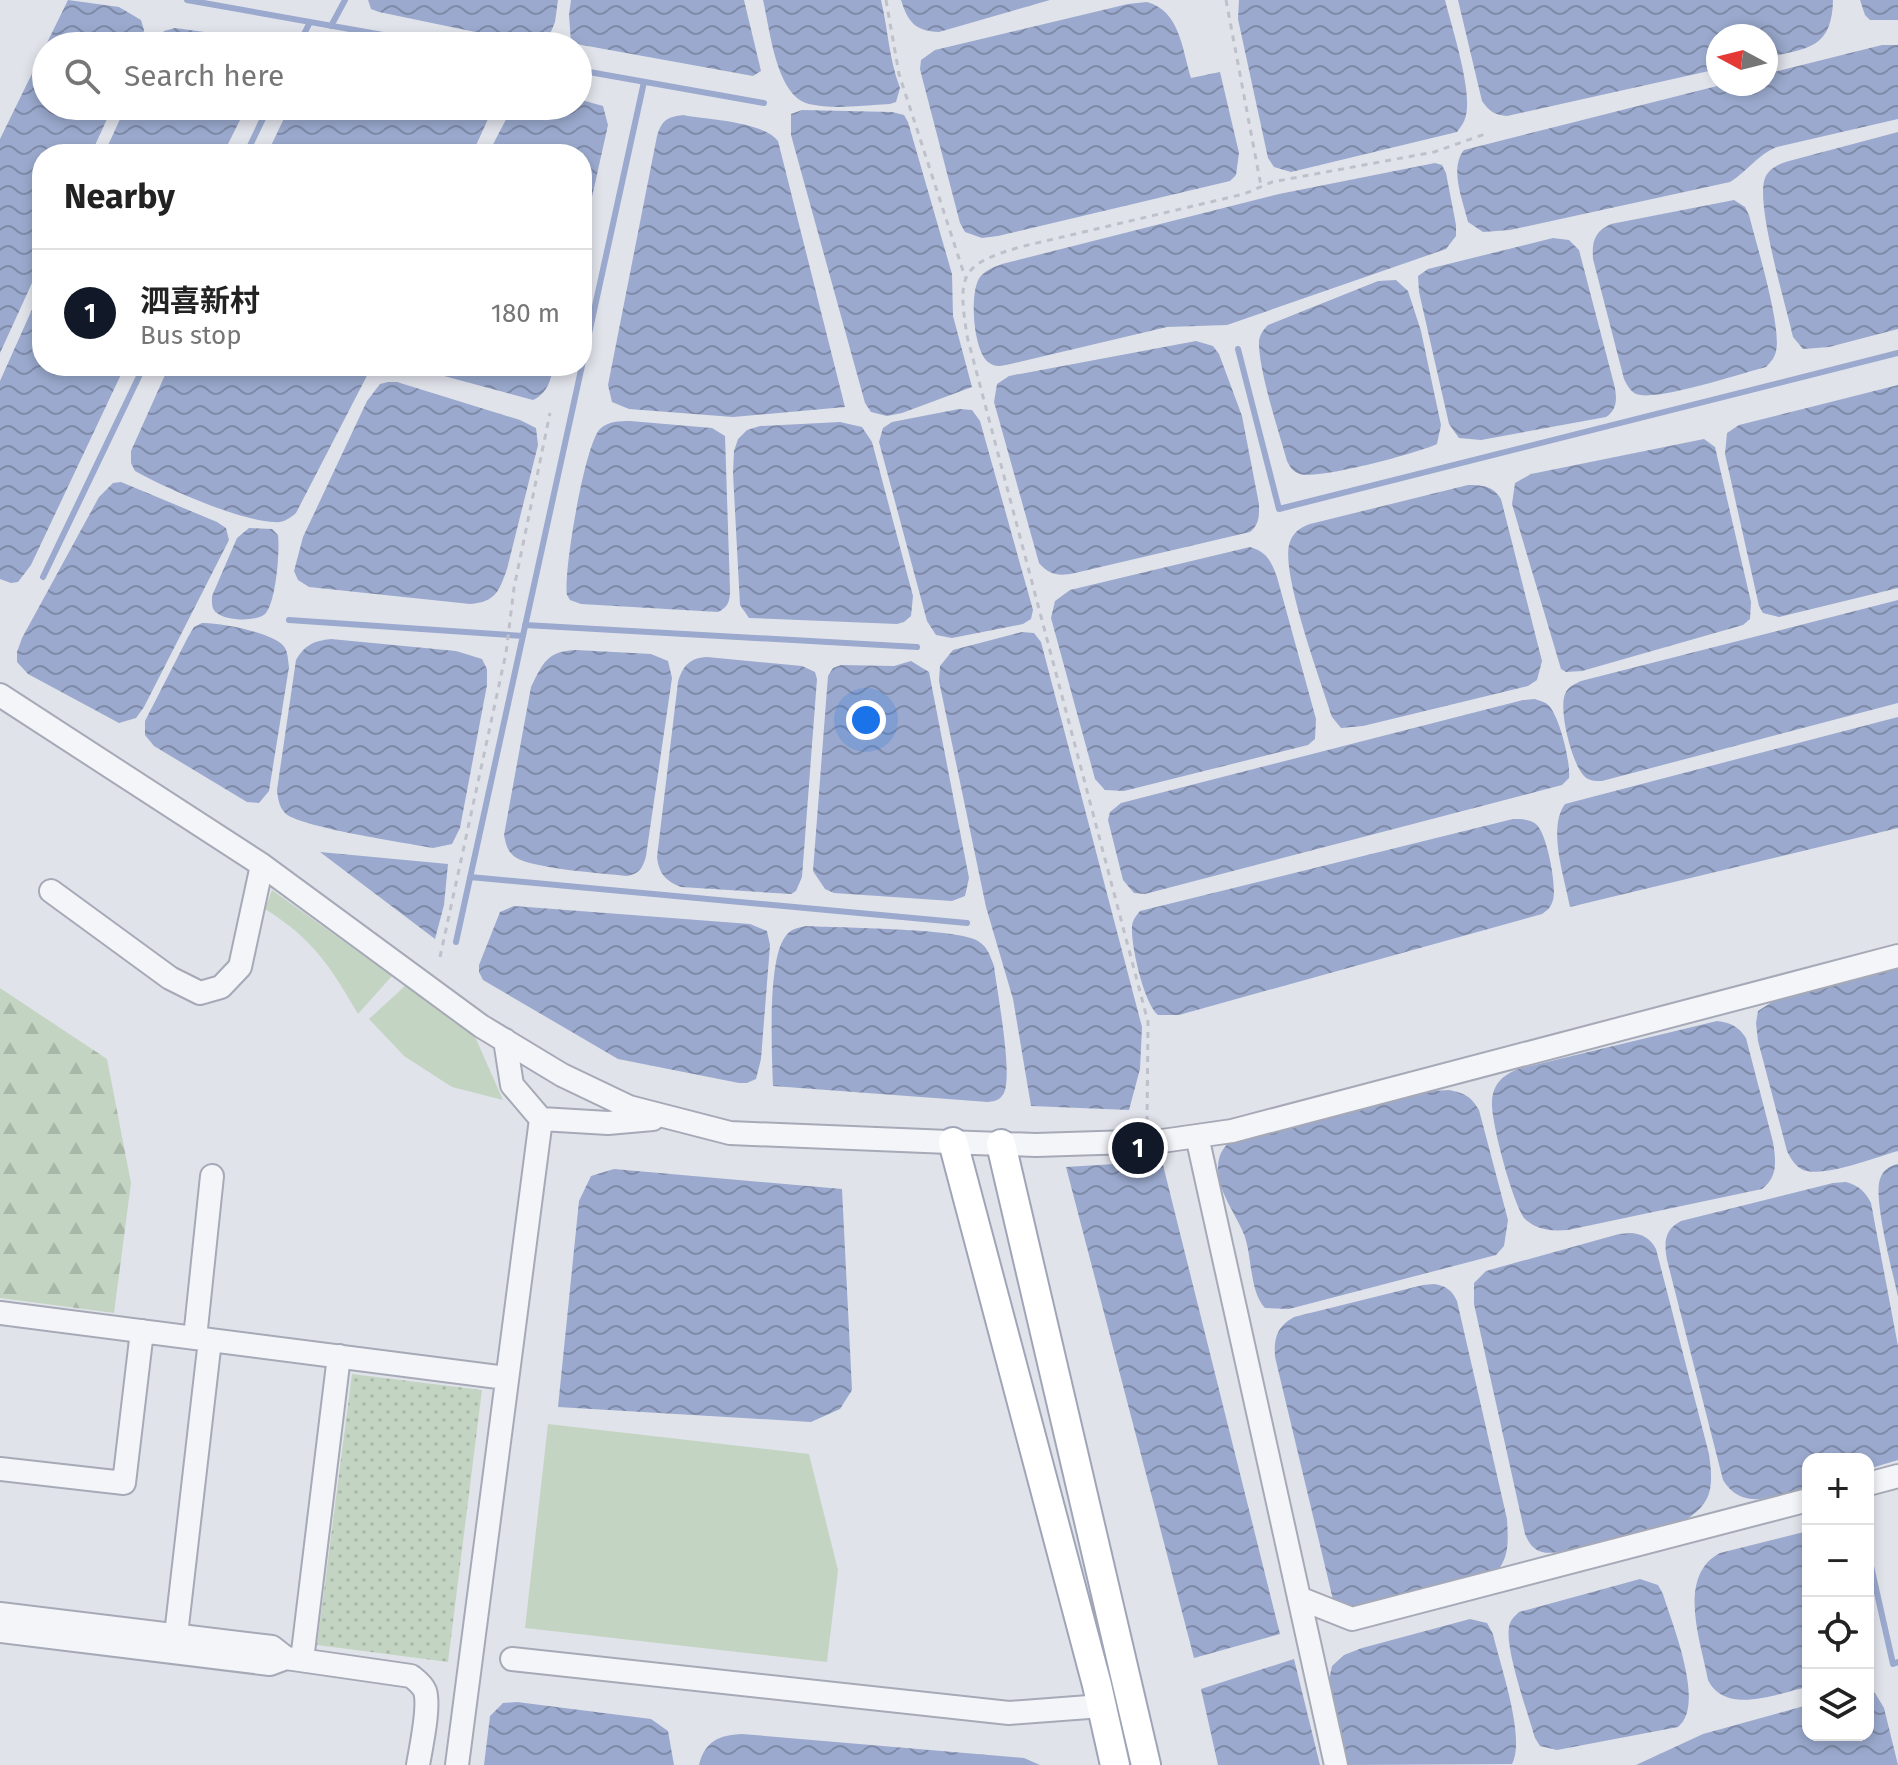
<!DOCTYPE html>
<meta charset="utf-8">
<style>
:root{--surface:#fff;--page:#f2f2f2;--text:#222;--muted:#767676;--line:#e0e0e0;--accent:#111827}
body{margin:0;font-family:"Fira Sans","Noto Sans SC",sans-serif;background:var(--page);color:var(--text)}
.controls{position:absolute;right:24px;bottom:24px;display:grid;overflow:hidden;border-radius:16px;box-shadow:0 4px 12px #0003}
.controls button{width:72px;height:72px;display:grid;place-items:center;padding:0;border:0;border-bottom:2px solid var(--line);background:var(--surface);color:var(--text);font:40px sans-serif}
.compass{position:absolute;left:1706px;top:24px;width:72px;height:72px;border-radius:50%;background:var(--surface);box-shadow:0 4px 12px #0003;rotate:277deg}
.you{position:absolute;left:866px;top:720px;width:28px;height:28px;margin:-20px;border:6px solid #fff;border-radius:50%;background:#1a73e8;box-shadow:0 0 0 12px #1a73e833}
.badge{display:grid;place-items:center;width:52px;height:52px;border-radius:50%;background:var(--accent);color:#fff;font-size:26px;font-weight:700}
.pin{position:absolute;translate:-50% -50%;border:4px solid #fff;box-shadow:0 2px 8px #0006}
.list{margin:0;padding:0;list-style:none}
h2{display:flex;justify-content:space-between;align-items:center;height:104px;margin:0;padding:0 32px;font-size:34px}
h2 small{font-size:26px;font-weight:400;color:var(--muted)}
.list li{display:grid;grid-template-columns:52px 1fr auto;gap:24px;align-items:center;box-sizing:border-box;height:128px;padding:0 32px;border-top:2px solid var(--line)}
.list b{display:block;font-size:30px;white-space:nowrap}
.list p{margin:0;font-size:26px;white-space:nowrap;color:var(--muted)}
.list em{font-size:26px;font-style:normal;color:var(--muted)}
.icon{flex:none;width:44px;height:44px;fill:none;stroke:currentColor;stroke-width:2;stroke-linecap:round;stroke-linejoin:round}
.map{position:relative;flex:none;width:1898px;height:1765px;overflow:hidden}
.search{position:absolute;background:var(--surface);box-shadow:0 4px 12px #0003;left:32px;top:32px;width:560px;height:88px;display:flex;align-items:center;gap:20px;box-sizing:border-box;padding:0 28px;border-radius:44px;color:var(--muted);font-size:30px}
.panel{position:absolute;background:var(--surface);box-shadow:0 4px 12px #0003;left:32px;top:144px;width:560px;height:232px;border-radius:32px}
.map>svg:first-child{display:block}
.grass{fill:url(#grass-dots)}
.forest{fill:url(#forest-firs)}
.garden{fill:#c3d5c2}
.water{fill:url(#water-waves)}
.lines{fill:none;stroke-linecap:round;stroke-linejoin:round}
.stream{stroke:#9aa9cd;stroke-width:6}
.minor-casing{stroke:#a6a9b6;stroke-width:26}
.major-casing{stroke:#9fa5b7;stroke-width:32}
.path{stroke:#bfc1ca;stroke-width:3;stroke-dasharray:6 6;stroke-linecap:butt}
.minor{stroke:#f4f5f9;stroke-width:22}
.major{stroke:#fff;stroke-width:28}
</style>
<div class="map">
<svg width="1898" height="1765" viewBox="0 0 1898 1765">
<defs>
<pattern id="grass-dots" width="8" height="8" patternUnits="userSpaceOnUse" patternTransform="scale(2)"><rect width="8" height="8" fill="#c3d5c2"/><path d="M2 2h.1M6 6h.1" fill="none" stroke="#a8b7a8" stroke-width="1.8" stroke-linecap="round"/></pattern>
<pattern id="forest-firs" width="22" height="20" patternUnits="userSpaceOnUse" patternTransform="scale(2)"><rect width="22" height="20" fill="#c3d5c2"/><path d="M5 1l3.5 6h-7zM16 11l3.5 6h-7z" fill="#a8b7a8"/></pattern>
<pattern id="water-waves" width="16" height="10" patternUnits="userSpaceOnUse" patternTransform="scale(2)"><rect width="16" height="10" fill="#9aa9cd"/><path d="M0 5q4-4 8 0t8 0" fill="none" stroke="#7e8aa8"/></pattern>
</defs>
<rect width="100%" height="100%" fill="#e1e3eb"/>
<!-- grass -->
<path class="grass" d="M352,1374L482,1390L448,1662L317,1645Z"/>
<!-- forest -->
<path class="forest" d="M0,988L107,1059L131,1183L114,1313L0,1298Z"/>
<!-- garden -->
<path class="garden" d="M272,890L392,976L358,1014C330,966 313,939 265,909Z
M405,986L473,1032L503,1100L452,1087L404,1056L369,1019Z
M548,1424L809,1454L838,1570L827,1662L525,1628Z"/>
<!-- water -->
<path class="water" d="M68,0L119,7L141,20L144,30L140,46H46V106H113L91,154H42V261L0,353V139Z
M368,0H558L555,22L548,39L533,44L379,12L371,9Z
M571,0H744L761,71L753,76L571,43L569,15Z
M763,0H881C888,29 889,60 900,88L896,102L890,104C864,105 834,110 809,104C776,96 770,29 763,0Z
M901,0H1050L939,32C915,31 908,22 901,0Z
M1239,0H1445C1452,28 1472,89 1466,115C1465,121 1461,127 1457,132L1291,172L1274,167L1268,158L1238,19Z
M1458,0H1833C1832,50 1806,48 1766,58V36H1718V69L1507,116C1495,115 1489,111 1482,101Z
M1860,0H1898V20H1870L1865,15Z
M1147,2C1180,11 1182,49 1191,78L1220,72L1239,153L1236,175L1230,181L998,236L982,238L965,232L960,223L923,81L920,69L921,60L935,50L1128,4Z
M175,28L256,39L268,46H154L164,31Z
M1882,45H1898V119L1777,147C1757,155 1748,171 1730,182L1510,230L1483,232L1468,222C1463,201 1449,168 1464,150L1725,84H1766V74Z
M578,99L603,106L608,125L582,242V154H488L513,106H578Z
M126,106H247L223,154H104Z
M290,106H494L472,154H267Z
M802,110L892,112L904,115L908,122L952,274L953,316L972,387L902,413L887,416L871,412L865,403L791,135V114Z
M683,115C708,120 762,121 778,141L845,407L733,417L629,409L612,402L608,385L657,136C662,120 667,117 683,115Z
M1898,132V329L1829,347L1803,349L1793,337C1786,305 1755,204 1765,178C1769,168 1779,164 1789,161Z
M1435,163L1442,165L1446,173L1456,225V236L1446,249L1227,325L1167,327L1006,365C999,366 994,367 988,362C973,350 969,292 980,277C986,270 994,267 1002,264L1279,194Z
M1734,200L1745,207L1749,215C1756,243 1782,327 1776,351C1775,357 1771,362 1766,367C1742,373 1656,402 1636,394C1630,391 1627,385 1624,379L1593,259C1592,242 1594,232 1611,224Z
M1553,238L1569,240L1579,250L1614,384C1617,397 1618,409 1606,417L1481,440L1459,438L1449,424L1419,292L1418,276L1428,269Z
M1396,280L1408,291L1421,331L1441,425L1437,444C1418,453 1318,480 1300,474C1293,472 1290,467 1287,461C1279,432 1258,369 1259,341C1260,334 1263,330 1268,325L1378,281Z
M42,296V366H125L31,565L18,582L11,583L0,579V381L34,305Z
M1196,341L1213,346L1219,354L1242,416L1259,504C1259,515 1260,524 1250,532L1075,573C1060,576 1050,576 1039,563L994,402L997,384L1009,376Z
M169,366H372L296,513C289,519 283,523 274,522C240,521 165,488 135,471L131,463V451Z
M407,366H554C550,381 548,393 533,400Z
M388,382H397L520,420L536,428L538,445L507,569C499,591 496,602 470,604L309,587L298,580L294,571L303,537L367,401L380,384Z
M1898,385V588L1779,617L1763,613L1759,606L1725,454L1727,433L1739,425Z
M959,409L972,410L980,421L1033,610L1031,619L1023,624L952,638L936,635L927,621L879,442L883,428L892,422Z
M630,421L712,428L725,436L730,589C730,600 729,607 718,612L581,604L570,600L567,595C563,573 585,443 600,429C608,421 620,421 630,421Z
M840,422L862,427L872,442L913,596L911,616L904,622L897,624L749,618L740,605L733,473L734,451L738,439L747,430L760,426Z
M1704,439L1715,447L1751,602L1750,619L1743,625L1582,671L1566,672L1561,669L1512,504L1515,483L1531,474Z
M121,482L217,522L226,528L229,540L144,707L136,718L119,723L28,674L17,662V652L22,638L99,497L113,483Z
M1468,485C1483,485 1493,486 1501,499L1542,661L1537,680L1528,686L1363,726L1341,728L1332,717C1321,681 1282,577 1289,545C1292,533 1299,528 1310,524Z
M249,528L272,529L278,535C280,551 276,603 265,614C256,622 226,621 217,613C211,609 212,602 212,596L237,538Z
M1250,547C1267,552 1271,561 1277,577L1316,719L1315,739L1308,745L1124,791L1105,790L1095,779L1051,618L1055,601L1070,590Z
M1898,600V703L1602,781C1595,781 1589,781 1584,776C1572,764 1557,707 1566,692C1569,686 1575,684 1581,681Z
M202,623C218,622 277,633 285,648C288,653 288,661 289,667L269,791L259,803L247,802L154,746L145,735V721L188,637L194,627Z
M1022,632L1034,633L1041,642L1142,1027L1140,1069L1129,1110L1031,1106L1013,999L986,907L939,681L940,666L953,650Z
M331,639L456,651L482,659L487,669V685L460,828L452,844L433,848C407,843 298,827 285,813C279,807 278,798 277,790L296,660C305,645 313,641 331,639Z
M576,650L651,654L668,661L672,678L646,856C643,868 639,874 627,876C602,873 533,869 515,857C507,851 506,844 504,835L531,687C543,663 547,651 576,650Z
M707,657L802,666L815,672L817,679L802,877L796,891L791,894L681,887C666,881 659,874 657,857L678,682C683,666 689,658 707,657Z
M911,661L929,672L969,878L965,896L952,901L834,893L825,889L813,871L828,676L833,668L841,665L894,666Z
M1535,699C1540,701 1543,701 1547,704C1559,713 1571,763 1569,778L1562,785L1145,894L1134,893L1123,880L1108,820L1110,812L1121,803L1523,700Z
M1898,717V828L1570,907C1565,879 1547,828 1565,804Z
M1513,819C1521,819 1531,819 1537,825C1547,835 1557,886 1553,900C1551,907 1548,910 1542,914L1179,1015H1158C1144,1004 1131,946 1132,928C1132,921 1135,917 1140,911Z
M320,852L448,864L444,905L435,939Z
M514,906L750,924L767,931L770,945L761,1059L756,1079L747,1083H739L618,1059L483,980L479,972V965L500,912Z
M806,926C837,928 958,928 978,941C988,947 990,956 994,966C997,991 1013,1074 1004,1093C1000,1100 996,1101 988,1102L773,1086C772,1055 767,961 785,937C790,929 797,928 806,926Z
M1898,967V1151C1876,1157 1824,1178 1803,1170C1795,1166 1791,1159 1787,1151L1758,1041L1756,1023L1758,1011L1772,1002Z
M1717,1021C1731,1023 1738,1026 1746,1038L1773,1142C1776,1161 1778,1177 1762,1189L1568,1230C1553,1231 1539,1231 1526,1220C1514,1209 1490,1119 1492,1101C1493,1084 1503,1075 1518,1069Z
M1449,1090C1464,1093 1471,1096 1479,1110L1508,1220L1504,1246L1496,1255L1289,1309L1265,1308C1250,1292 1252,1259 1245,1237C1237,1215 1218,1193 1218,1168C1218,1156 1222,1149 1230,1141L1433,1091Z
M1162,1161L1280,1634L1194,1658L1066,1167Z
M1898,1164V1297C1893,1273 1873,1199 1880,1179C1883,1170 1889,1166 1898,1164Z
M614,1169L842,1189L852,1390L840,1409L811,1422L558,1407L579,1201L591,1176Z
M1846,1182C1859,1186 1865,1191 1871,1203L1898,1346V1460L1868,1469V1459H1808V1487C1778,1495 1743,1513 1723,1480L1667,1260C1664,1242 1664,1230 1681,1221L1833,1183Z
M1632,1233C1644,1235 1650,1238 1656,1249L1709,1454C1714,1490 1712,1505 1679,1524C1653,1530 1562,1558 1542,1552C1532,1549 1529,1543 1525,1534L1474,1304V1283L1486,1271L1619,1234Z
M1434,1284C1446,1286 1452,1290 1457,1301L1507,1519C1508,1538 1510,1558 1496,1572L1365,1611L1335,1608L1275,1357C1274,1337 1277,1327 1294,1317L1423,1285Z
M1808,1531V1687C1777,1693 1726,1716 1708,1680C1701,1642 1676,1576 1720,1553Z
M1640,1579L1658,1585L1663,1594C1672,1624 1706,1705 1678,1727L1557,1750L1540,1746L1535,1738C1528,1713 1505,1650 1509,1627C1510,1620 1514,1617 1519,1612Z
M1470,1619L1487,1623L1493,1634C1500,1665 1526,1738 1512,1764L1344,1765L1328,1685L1332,1666L1344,1655L1362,1648Z
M1294,1659L1320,1765H1218L1201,1689Z
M1868,1691L1875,1693L1884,1708L1898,1765H1636L1703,1734L1808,1705V1735H1868Z
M517,1702L651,1719L668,1731L674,1765H484L490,1716L503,1703Z
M742,1734L1024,1758L1040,1765H699C705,1741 719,1735 742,1734Z"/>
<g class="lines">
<!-- stream -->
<path class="stream" d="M187,0L445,46
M331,26L345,0
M298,46L310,22
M578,70L764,103
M246,154L269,106
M1238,349L1279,509L1898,353
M43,577L144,366
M289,620L523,636
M525,625L917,647
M470,877L967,923
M456,942L644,82
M1868,1553L1893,1664L1898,1662"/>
<!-- minor casing -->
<g class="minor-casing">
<path id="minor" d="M0,695L262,865L481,1026L562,1075L629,1107L730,1133L973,1143L1036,1145L1162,1141L1232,1131L1898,956
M51,891L170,978L200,993L221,987L240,967L262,865
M505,1040L512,1085L541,1119L608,1123L653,1119
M1197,1136L1336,1765
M0,1313L506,1378
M195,1338L212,1176
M0,1469L124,1483L142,1331
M1868,1484L1898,1476
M1299,1598L1352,1619L1808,1500
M0,1614L272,1647L286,1658
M0,1631L270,1664L286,1658L411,1676C416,1680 422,1684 425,1691C430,1707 421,1747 418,1765
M174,1652L210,1340
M512,1659L1009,1713L1102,1706
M302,1660L339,1356
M457,1765L541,1119"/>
</g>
<!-- major casing -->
<g class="major-casing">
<path id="major" d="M953,1142L1097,1685L1115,1765
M1001,1144L1146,1765"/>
</g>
<!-- path -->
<path class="path" d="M886,0L899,74L965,277
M1226,0L1261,186
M440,957L506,653L514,588L550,413
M1147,1122L1148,1022L967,336C958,275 959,265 1020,247L1244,194L1272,182L1434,152L1488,133"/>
<!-- minor -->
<use href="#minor" class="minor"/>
<!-- major -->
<use href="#major" class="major"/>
</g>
</svg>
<div class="controls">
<button>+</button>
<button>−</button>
<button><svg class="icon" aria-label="locate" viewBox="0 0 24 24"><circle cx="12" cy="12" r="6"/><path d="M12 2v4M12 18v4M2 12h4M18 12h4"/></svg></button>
<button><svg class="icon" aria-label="layers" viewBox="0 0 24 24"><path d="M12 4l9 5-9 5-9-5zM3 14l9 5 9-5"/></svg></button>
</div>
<svg class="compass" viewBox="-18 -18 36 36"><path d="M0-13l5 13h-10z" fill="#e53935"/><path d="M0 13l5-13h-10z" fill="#767676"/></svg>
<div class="you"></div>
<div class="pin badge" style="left:1138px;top:1148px">1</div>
<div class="search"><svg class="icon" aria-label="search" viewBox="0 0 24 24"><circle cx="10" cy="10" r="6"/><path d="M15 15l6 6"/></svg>Search here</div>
<section class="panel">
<h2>Nearby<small></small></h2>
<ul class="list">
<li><span class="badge">1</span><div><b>泗喜新村</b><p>Bus stop</p></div><em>180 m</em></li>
</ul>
</section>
</div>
